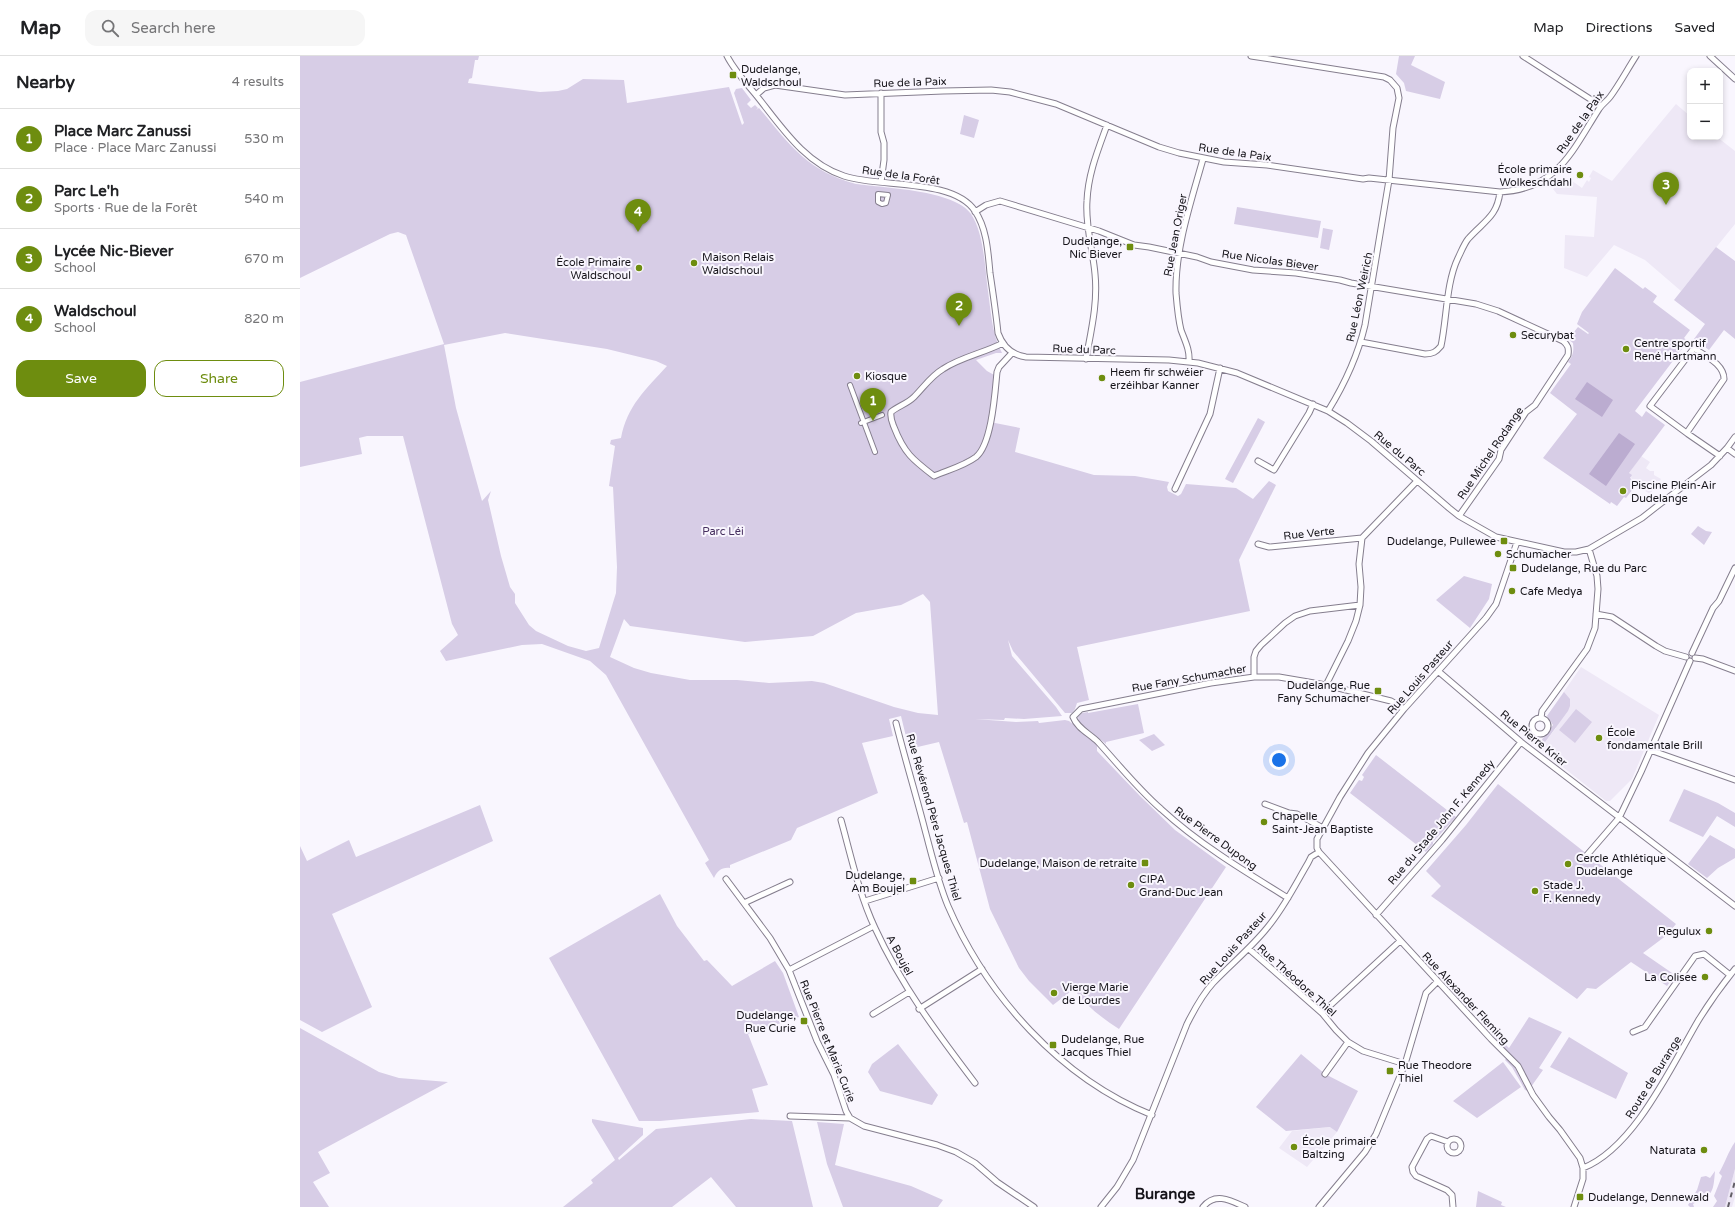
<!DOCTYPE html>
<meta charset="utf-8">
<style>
:root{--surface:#fff;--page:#f6f6f6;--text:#202124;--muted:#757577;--line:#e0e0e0;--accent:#6e8d0f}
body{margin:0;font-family:"Varela Round",sans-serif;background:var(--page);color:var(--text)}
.controls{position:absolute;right:12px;top:12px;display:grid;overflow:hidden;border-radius:8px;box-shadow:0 2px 6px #0003}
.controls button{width:36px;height:36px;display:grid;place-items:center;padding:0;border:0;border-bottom:1px solid var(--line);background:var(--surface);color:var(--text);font:20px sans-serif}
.you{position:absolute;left:979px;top:704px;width:14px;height:14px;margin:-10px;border:3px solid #fff;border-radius:50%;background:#1a73e8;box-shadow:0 0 0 6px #1a73e833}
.badge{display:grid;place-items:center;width:26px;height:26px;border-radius:50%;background:var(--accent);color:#fff;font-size:13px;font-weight:700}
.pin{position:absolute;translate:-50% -33px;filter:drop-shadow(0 1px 2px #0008)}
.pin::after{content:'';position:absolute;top:21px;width:14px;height:12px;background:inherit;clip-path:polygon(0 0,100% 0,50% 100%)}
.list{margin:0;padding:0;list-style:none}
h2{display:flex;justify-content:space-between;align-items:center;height:52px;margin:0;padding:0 16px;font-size:17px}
h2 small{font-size:13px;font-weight:400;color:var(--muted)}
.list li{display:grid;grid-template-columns:26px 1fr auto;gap:12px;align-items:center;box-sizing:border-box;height:60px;padding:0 16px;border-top:1px solid var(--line)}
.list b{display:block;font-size:15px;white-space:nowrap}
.list p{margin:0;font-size:13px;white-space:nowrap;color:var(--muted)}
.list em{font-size:13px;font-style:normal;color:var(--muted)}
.actions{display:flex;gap:8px;padding:12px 16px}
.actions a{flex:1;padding:9px 0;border:1px solid var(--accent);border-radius:12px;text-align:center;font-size:14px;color:var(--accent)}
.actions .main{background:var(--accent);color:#fff}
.icon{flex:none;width:22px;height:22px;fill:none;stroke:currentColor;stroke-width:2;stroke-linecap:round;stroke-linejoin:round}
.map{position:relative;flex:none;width:1435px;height:1151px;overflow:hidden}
header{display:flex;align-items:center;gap:24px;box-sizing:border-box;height:56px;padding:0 20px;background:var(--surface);border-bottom:1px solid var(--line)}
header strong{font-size:19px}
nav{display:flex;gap:22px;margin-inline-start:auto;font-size:14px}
.search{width:280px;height:36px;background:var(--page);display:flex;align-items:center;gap:10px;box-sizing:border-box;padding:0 14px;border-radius:12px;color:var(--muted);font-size:15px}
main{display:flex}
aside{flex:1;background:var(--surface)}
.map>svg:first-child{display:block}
.built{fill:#eee8f6}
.green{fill:#d7cde6;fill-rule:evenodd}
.water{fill:#bbacd0}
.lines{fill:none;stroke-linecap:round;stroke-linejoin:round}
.pedestrian-casing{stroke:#857e8e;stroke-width:6}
.minor-casing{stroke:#857e8e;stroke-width:7}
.pedestrian{stroke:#fff;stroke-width:4}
.minor{stroke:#fff;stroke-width:5}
.rail{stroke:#625f66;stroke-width:2;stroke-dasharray:5 5;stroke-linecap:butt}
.poi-dot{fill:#6e8d0f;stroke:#f9f6fe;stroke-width:1.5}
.labels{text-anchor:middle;stroke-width:4;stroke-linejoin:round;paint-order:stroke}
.poi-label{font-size:11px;fill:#16141a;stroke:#f9f6fe;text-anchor:start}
.street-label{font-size:11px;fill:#16141a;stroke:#f9f6fe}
.park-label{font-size:11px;fill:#462f5f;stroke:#f9f6fe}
.district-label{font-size:15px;font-weight:bold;fill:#16141a;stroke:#f9f6fe}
</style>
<header>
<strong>Map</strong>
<div class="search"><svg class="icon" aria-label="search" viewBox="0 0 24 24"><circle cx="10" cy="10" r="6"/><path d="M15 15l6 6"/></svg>Search here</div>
<nav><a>Map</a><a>Directions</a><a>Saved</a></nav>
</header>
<main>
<aside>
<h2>Nearby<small>4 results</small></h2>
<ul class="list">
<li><span class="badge">1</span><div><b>Place Marc Zanussi</b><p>Place · Place Marc Zanussi</p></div><em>530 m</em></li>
<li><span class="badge">2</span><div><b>Parc Le'h</b><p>Sports · Rue de la Forêt</p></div><em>540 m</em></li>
<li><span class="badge">3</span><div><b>Lycée Nic-Biever</b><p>School</p></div><em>670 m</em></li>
<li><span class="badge">4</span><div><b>Waldschoul</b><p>School</p></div><em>820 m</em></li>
</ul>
<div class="actions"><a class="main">Save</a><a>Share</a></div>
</aside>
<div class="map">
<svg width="1435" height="1151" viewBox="0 0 1435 1151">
<rect width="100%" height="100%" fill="#f9f6fe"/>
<!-- built -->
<path class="built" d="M1376,48L1390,60V81H1417L1435,95V168L1381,235L1345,204L1314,189L1287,221L1264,212L1265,179L1294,181L1297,141L1257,138L1253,133L1268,122L1282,132L1287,124L1289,126L1291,122L1289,121L1293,114L1312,125Z
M1341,400L1350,406L1346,412L1350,415H1354V419L1361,423L1350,438L1334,428L1332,430L1334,427L1329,417Z
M1281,611L1359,659L1332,723L1310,745H1306L1240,693L1256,672L1247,660Z
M1031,1071L1037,1076L1007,1111L979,1092L992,1075Z
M1435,1113V1141L1432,1151H1425Z"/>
<!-- green -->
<path class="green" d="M0,0H179L178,4H175L172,22L169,23L168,27L240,36L258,35L267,33L283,23L324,24L327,47L429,31L442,69L444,67L434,37L436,33L442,32L451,44L447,48L451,52L455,49L458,52L456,54L459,52C489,88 508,116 556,128C584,132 655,134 671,158C684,177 685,213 688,235C691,257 692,278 702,297H696L676,304L687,315L696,320L690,366L720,372L715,396L794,419L835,420L869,426L867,431L868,435L878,440L881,438L886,428L936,432L953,443L969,425L976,429L939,504L950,555L777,591L789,644L777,647L775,653L772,657H765L713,595L708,584L712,600L756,651L762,660L724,663L705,662L704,664L675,663L716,666L738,665L739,667L765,664L769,665L797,688V695L840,740L875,774L926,811L819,973C802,962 786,950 774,933L753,949L729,925L719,912L690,853L667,766L664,767L639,686L609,693L601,660L589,663L593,680L562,687L578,737L497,772L491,784L430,809V812C422,811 417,815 414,822L405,807L409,804L306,619L290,605L242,588L222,589L146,605L140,595L158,579L152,568L103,380H67L59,382L62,398L0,411V326L144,288L106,179L98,176L90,178L0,222ZM205,277L307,293L356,305L367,310C346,333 327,350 321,382L311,384L310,388L315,390L309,430L313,431L317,511L316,537L299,592L286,595L268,590L236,575L229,569L215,547V538L210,531L201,500L188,444L191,435L182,445L156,352L144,289ZM623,538L630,546L638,659L618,657L594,651L524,627L512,625L469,627L437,624H390L351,617L334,612L310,601L324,563L330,570L445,586L513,580L556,557L601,549Z
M1099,0H1115L1111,9L1145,26L1140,43L1106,35L1104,27L1096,18Z
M664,59L679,64L674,82L660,78Z
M937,151L1021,165L1018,182L934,168Z
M1023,172L1033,174L1029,194L1020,192Z
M1416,191L1435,205V283L1424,274L1409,294L1394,283L1405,268L1374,244Z
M1315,212L1343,233L1345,231L1357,240L1353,246L1390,274L1384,282L1388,285L1335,355L1342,361L1346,355L1365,369L1329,417L1332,419L1330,422L1333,424L1332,425L1334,427L1331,431L1333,433L1326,442L1324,441L1317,450L1311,446L1310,448L1243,402L1277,358L1250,337L1271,308L1268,306C1273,300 1274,295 1273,287L1269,284V282L1278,271L1288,278L1289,277L1277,268L1282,256Z
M958,362L965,366L933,427L925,423Z
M1398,470L1406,475L1412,476L1404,489L1391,478Z
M1164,520L1192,528L1189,543L1170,572L1136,544Z
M1264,636L1270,643V650L1268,655L1240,693L1237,690L1253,669L1247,660Z
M838,648L844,677L806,686V688L779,666L778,661L782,657L788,656V657Z
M1276,653L1292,666L1275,687L1259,674Z
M854,678L865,689L852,695L839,684Z
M1076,699L1156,761L1133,786V788L1126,796L1050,737L1059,724L1062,725L1064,721L1062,719Z
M1198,728L1376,868L1367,879L1343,897L1375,919L1367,930L1331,906L1296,933L1287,932L1277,943L1131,840L1141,830L1126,815L1166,769Z
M1384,733L1418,747L1435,757V771L1417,760L1403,781L1369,765Z
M180,749L193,785L32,858L72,951L22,976L0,964V790L7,805L49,784L56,801Z
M1410,779L1435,793V802L1418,812L1407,822L1388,808Z
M360,838L377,870L404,905L407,904L432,930L475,905L483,917L499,961L448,978L468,1029L452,1033L459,1056L360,1065H339L249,902Z
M1229,961L1262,976L1239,1012L1243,1014L1228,1035L1225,1034L1212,1011L1205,1004L1208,1000L1191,983L1196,979L1209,992Z
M0,972L79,1016L99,1022L148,1026L18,1096L30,1117L13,1126L29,1151H0Z
M1269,981L1328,1017L1316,1043L1250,1011Z
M598,988L638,1039L632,1049L580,1035L568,1016L572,1008Z
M1001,998L1025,1018L1058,1035L1037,1076L1030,1071L986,1075L956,1051Z
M1203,1006L1221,1031L1177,1062L1153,1045Z
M292,1063L343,1072V1079L318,1102L319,1104L356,1073L451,1063L492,1065L513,1151H436L411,1121L372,1151H263L293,1127L291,1124L315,1104L292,1066Z
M517,1066L544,1068L535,1109L611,1130L643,1144L638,1151H543L527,1108Z
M1435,1086V1113L1425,1151H1413L1417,1145L1414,1140L1422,1120L1419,1117C1425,1107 1428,1096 1435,1086Z
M1415,1115C1413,1139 1413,1137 1393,1148L1394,1151H1390L1388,1149L1397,1134L1401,1121L1406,1120L1410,1122Z
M1178,1135L1202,1146L1201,1149L1206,1151H1176Z"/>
<!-- water -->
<path class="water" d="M1287,326L1313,344L1302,361L1275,343Z
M1319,377L1335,388L1306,430L1289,418Z"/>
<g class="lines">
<!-- pedestrian casing -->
<g class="pedestrian-casing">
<path id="pedestrian" d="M578,138L588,139L586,147L582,148L578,146Z
M550,329L575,396
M561,367L582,359"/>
</g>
<!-- minor casing -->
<g class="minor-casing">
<path id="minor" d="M427,0C434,14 446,27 456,39C481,70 504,107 544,120C580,132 653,122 675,155C687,173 688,196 690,217C693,237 696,257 698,277C703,291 712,299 726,301L869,304L898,307L937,317L1028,355L1047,367L1071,385L1149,452L1159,460L1196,481L1264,496H1276L1289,493L1342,462L1356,451L1411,409L1427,392L1435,381
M951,0L1084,21L1090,24L1097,32L1099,42L1093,72L1089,124L1065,269C1058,299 1044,329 1028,355
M1223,0L1301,50
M1410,0L1435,23
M456,39L464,32L475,29L545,39L643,35L691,34L710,36L756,48L859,91L879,97L924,106L967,109L1063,123L1069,122L1200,136C1258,133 1272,95 1299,53C1302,48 1307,45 1310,41C1319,29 1327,14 1336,0
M581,126L584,104V87L581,76V37
M675,156L686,149L700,145L799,175L834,189L849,191L897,201L911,206L953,214L996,217L1040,224L1051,227L1176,248L1198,255L1263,285C1268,289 1269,292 1268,299L1235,349L1226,356L1201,394L1199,403L1159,460
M1061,286L1125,298C1133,298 1136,296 1141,290C1147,262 1146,227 1158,202C1161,196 1164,188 1168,183C1184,165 1197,161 1200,136
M703,287C684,297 661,301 643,313C631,320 624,331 614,341C607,348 598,350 591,356C590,362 592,366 594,371C604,397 613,404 634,420C648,414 664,410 676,401C692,388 695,336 697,316L699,311L712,297
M1394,292C1405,300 1424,308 1424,323L1388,375V378L1350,350Z
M786,303C791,275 798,247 795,218C793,194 785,170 787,145C788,118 798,94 807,69
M889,306C890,294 885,285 881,274C878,262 877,249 876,237C875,192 891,146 903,103
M1388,378L1420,400
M1427,392L1435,398
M958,405L974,414L1009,357L1013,348
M875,433L910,358L920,312
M1217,486L1196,548L1186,562L1104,653L1068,697L1040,741L1017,783V792L1019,796L1191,983L1218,1010L1233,1039L1249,1061L1260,1074L1280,1102L1283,1112V1123L1274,1151
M958,488L969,491L1062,482
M1296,558L1312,561L1356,590L1365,595L1386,601
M1392,597L1413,552L1419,545L1435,512
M1395,602L1403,603L1435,615
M1138,615L1221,686L1435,850
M954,621V601L956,595L961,589L985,567L995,560L1010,555L1060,549
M1026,629L1048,585L1056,565L1060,549L1061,531L1059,508L1062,482L1117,425
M1241,662L1242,655L1287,593L1295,572L1298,533L1297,520L1289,493
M1232 670a8 8 0 1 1 16 0a8 8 0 1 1-16 0Z
M596,667C605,703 616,739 625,774C632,800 638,826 648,850C687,940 760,1022 852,1059
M1350,694L1435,724
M965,748L989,757L997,758L1023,772
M541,764C551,800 559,838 575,872C601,929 637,977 675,1027
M1287,799L1319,762L1341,716L1390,605
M426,823L470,882L489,914L517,985L534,1019L546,1055L550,1062L564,1070L637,1089L656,1096L675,1107L697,1126L734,1151
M988,842C944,815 899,788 861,753C838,733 819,709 798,686C790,678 777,672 773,661L781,653L911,627L954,621H979L1026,629L1091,645L1104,653
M565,845L639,822
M444,847L490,826
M1076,859L1142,784L1221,686
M949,893L1022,957L1036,974L1048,986L1063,995L1105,1008
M489,914L574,870
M619,953L682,913
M1022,957L1100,885
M573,958L609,936
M1333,976L1345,971L1395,900L1404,898L1430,919
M1025,1018L1048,986
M490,1060L550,1062
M1147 1090a7 7 0 1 1 14 0a7 7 0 1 1-14 0Z
M1148,1086L1131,1080L1127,1083L1112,1111L1113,1116L1116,1120L1147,1134L1152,1139L1153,1151
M1283,1112C1334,1092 1371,1011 1398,965C1409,947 1422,929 1435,913
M801,1151L817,1131L833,1104L887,968C894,954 902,939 913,927C931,908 951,892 967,872C984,852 995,829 1008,807L1011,801L1019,796
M903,1151C915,1136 930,1144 945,1151
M1019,1151L1065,1096L1076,1078L1105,1008L1126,937L1137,926"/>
</g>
<!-- pedestrian -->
<use href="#pedestrian" class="pedestrian"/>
<!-- minor -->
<use href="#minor" class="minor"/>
<!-- rail -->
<path class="rail" d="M1428,1151L1435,1125"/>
</g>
<!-- markers -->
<g class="poi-dot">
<rect x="429" y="15" width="8" height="8" rx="2"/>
<circle cx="1280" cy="119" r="4"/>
<rect x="826" y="187" width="8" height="8" rx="2"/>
<circle cx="394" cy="207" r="4"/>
<circle cx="339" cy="212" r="4"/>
<circle cx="1213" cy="279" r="4"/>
<circle cx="1326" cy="293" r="4"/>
<circle cx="557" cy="320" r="4"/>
<circle cx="802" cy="322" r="4"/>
<circle cx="1323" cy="435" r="4"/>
<rect x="1200" y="481" width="8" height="8" rx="2"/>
<circle cx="1198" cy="498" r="4"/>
<rect x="1209" y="508" width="8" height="8" rx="2"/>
<circle cx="1212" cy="535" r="4"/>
<rect x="1074" y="631" width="8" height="8" rx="2"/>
<circle cx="1299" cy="682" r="4"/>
<circle cx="964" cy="766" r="4"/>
<rect x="841" y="803" width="8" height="8" rx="2"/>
<circle cx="1268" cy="808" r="4"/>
<rect x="609" y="821" width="8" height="8" rx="2"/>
<circle cx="831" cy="829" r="4"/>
<circle cx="1235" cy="835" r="4"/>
<circle cx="1409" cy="875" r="4"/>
<circle cx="1405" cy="921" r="4"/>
<circle cx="754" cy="937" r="4"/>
<rect x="500" y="961" width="8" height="8" rx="2"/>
<rect x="749" y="985" width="8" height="8" rx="2"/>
<rect x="1086" y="1011" width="8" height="8" rx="2"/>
<circle cx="994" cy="1091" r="4"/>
<circle cx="1404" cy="1094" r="4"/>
<rect x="1276" y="1137" width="8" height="8" rx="2"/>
</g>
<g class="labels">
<!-- poi labels -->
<g class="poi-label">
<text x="441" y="17">Dudelange,<tspan x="441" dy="13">Waldschoul</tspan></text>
<text x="1272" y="117" text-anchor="end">École primaire<tspan x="1272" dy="13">Wolkeschdahl</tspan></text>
<text x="822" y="189" text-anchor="end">Dudelange,<tspan x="822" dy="13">Nic Biever</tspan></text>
<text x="402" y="205">Maison Relais<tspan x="402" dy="13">Waldschoul</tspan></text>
<text x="331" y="210" text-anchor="end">École Primaire<tspan x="331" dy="13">Waldschoul</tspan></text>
<text x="1221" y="283">Securybat</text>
<text x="1334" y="291">Centre sportif<tspan x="1334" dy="13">René Hartmann</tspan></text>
<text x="810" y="320">Heem fir schwéier<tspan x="810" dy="13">erzéihbar Kanner</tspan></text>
<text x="565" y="324">Kiosque</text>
<text x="1331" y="433">Piscine Plein-Air<tspan x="1331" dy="13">Dudelange</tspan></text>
<text x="1196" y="489" text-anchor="end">Dudelange, Pullewee</text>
<text x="1206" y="502">Schumacher</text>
<text x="1221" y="516">Dudelange, Rue du Parc</text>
<text x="1220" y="539">Cafe Medya</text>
<text x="1070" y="633" text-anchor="end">Dudelange, Rue<tspan x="1070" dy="13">Fany Schumacher</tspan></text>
<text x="1307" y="680">École<tspan x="1307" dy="13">fondamentale Brill</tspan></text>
<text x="972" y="764">Chapelle<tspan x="972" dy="13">Saint-Jean Baptiste</tspan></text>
<text x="1276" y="806">Cercle Athlétique<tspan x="1276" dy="13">Dudelange</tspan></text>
<text x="837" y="811" text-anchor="end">Dudelange, Maison de retraite</text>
<text x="605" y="823" text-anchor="end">Dudelange,<tspan x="605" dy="13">Am Boujel</tspan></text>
<text x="839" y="827">CIPA<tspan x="839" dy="13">Grand-Duc Jean</tspan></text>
<text x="1243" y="833">Stade J.<tspan x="1243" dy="13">F. Kennedy</tspan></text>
<text x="1401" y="879" text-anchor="end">Regulux</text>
<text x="1397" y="925" text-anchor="end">La Colisee</text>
<text x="762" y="935">Vierge Marie<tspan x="762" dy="13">de Lourdes</tspan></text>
<text x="496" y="963" text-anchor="end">Dudelange,<tspan x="496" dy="13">Rue Curie</tspan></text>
<text x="761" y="987">Dudelange, Rue<tspan x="761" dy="13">Jacques Thiel</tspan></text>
<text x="1098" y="1013">Rue Theodore<tspan x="1098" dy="13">Thiel</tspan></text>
<text x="1002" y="1089">École primaire<tspan x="1002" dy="13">Baltzing</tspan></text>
<text x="1396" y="1098" text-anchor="end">Naturata</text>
<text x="1288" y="1145">Dudelange, Dennewald</text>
</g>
<!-- street labels -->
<g class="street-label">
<text transform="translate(610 26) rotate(-2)" y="4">Rue de la Paix</text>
<text transform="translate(1280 66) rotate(-55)" y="4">Rue de la Paix</text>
<text transform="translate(935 96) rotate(8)" y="4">Rue de la Paix</text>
<text transform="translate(601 119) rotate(8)" y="4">Rue de la Forêt</text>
<text transform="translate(875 179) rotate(-79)" y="4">Rue Jean Origer</text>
<text transform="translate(970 204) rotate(8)" y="4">Rue Nicolas Biever</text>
<text transform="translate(1059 241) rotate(-78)" y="4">Rue Léon Weirich</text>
<text transform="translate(784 293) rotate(2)" y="4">Rue du Parc</text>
<text transform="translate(1100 397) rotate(40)" y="4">Rue du Parc</text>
<text transform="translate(1190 397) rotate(-56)" y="4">Rue Michel Rodange</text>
<text transform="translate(1009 477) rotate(-6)" y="4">Rue Verte</text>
<text transform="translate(1120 621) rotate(-49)" y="4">Rue Louis Pasteur</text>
<text transform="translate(889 622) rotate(-10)" y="4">Rue Fany Schumacher</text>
<text transform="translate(1234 682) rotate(39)" y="4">Rue Pierre Krier</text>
<text transform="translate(634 761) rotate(74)" y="4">Rue Révérend Père Jacques Thiel</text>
<text transform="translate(1141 766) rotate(-50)" y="4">Rue du Stade John F. Kennedy</text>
<text transform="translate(916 782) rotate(36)" y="4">Rue Pierre Dupong</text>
<text transform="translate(933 892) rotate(-48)" y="4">Rue Louis Pasteur</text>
<text transform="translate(600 899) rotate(62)" y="4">A Boujel</text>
<text transform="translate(997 924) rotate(42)" y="4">Rue Théodore Thiel</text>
<text transform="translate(1166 942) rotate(47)" y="4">Rue Alexander Fleming</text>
<text transform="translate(528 985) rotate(68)" y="4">Rue Pierre et Marie Curie</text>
<text transform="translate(1353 1021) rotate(-58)" y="4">Route de Burange</text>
</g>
<!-- park labels -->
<g class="park-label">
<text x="423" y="479">Parc Léi</text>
</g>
<!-- district labels -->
<g class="district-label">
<text x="865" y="1143">Burange</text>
</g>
</g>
</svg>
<div class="controls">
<button>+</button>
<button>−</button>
</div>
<div class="you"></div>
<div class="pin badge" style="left:573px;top:365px">1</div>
<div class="pin badge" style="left:659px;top:270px">2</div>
<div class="pin badge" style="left:1366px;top:149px">3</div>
<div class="pin badge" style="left:338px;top:176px">4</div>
</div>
</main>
